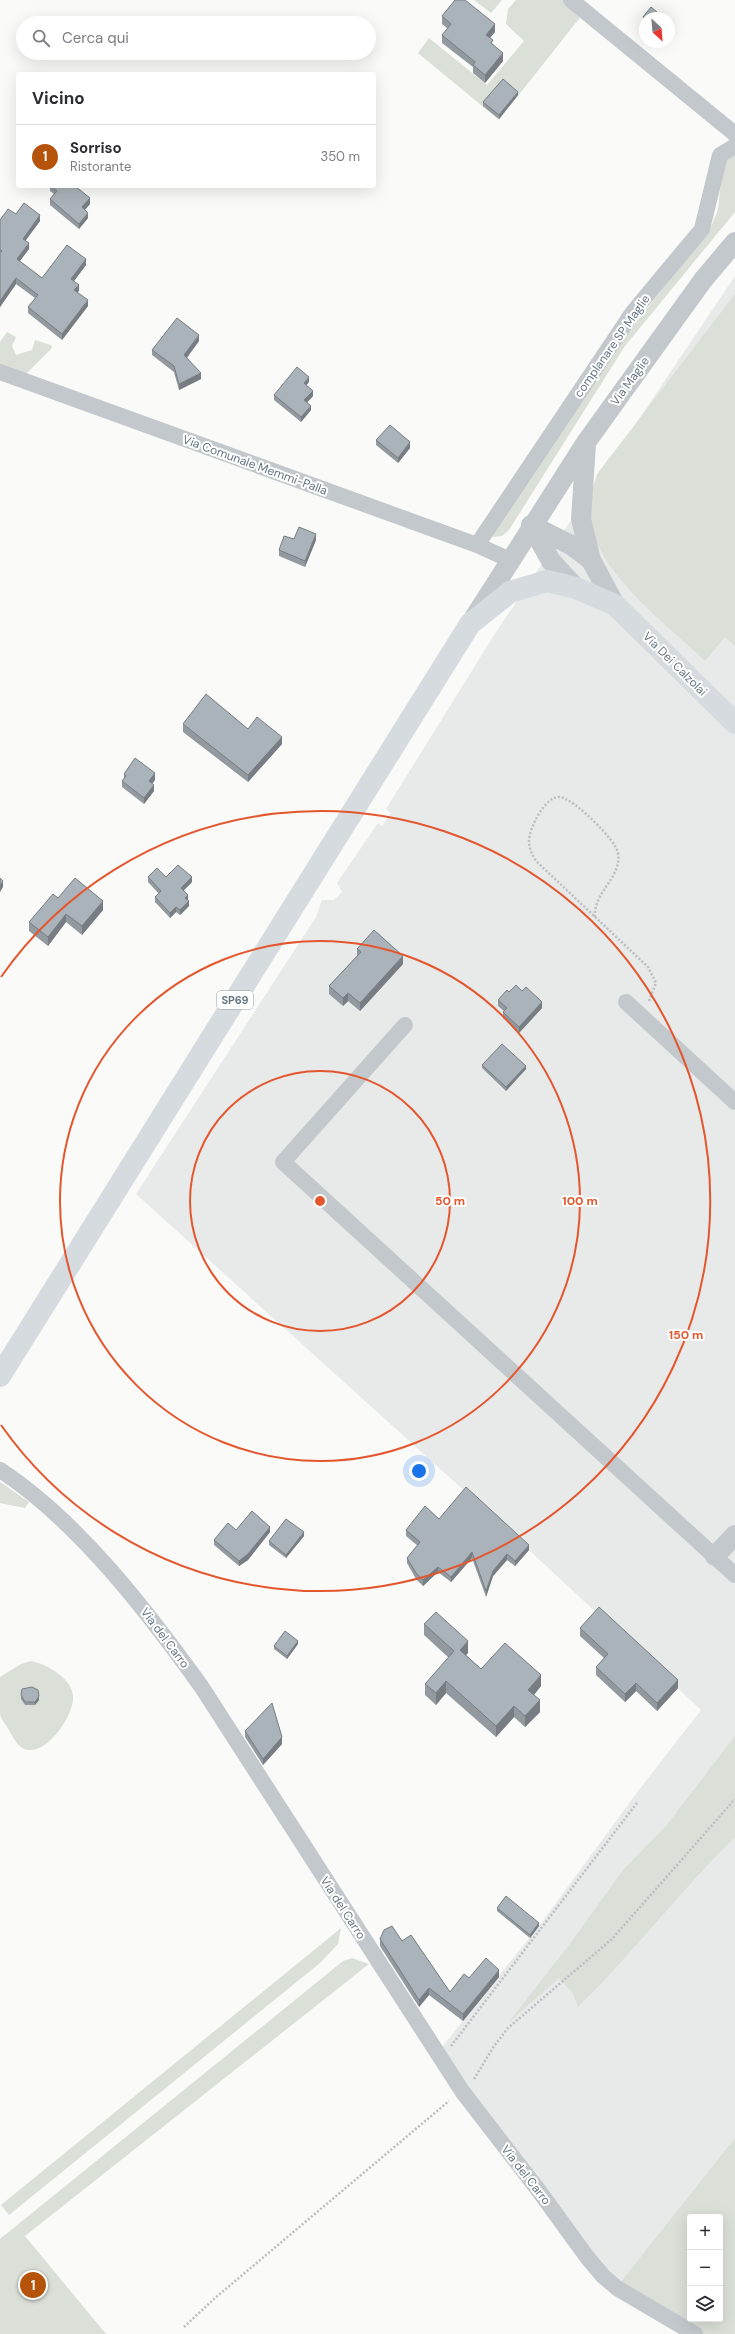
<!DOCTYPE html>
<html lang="it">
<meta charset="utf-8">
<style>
:root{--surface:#fff;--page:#f2f2f3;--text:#2b2b33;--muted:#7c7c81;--line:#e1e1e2;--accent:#b45309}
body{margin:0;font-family:"DM Sans",sans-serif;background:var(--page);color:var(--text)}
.controls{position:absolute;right:12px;bottom:12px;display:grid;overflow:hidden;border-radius:4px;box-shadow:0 4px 16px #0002}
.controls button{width:36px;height:36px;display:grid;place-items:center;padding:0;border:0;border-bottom:1px solid var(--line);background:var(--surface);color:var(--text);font:20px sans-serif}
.compass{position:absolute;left:639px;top:12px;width:36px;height:36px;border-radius:50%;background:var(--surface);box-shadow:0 4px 16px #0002;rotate:154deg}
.you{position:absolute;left:419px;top:1471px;width:14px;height:14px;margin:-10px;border:3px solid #fff;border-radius:50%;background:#1a73e8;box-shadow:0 0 0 6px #1a73e833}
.badge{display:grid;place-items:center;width:26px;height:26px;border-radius:50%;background:var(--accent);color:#fff;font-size:13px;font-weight:700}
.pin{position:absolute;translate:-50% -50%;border:2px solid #fff;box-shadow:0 1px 4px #0006}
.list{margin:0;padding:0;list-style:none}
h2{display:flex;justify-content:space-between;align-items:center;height:52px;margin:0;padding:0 16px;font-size:17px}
h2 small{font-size:13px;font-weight:400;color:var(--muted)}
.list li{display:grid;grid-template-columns:26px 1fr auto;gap:12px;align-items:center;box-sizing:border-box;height:64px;padding:0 16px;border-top:1px solid var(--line)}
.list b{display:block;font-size:15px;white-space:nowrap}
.list p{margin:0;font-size:13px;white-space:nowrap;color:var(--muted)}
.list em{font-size:13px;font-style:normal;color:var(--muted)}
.icon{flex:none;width:22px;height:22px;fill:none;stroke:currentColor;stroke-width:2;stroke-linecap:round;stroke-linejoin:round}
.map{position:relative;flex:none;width:735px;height:2334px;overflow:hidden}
.search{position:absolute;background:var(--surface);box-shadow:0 4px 16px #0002;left:16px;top:16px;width:360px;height:44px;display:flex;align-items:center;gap:10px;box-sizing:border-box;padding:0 14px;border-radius:22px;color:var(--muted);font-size:15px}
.panel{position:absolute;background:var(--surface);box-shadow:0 4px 16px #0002;left:16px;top:72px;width:360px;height:116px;border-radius:4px}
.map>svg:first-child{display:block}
.built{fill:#e8e9e9;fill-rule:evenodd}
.green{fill:#dadfd7;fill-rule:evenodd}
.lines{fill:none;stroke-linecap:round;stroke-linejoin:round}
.path{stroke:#bbbfc2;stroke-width:2.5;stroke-dasharray:2 2;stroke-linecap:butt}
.minor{stroke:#c3c8cc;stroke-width:16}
.tertiary{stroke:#c3c8cc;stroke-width:20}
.primary{stroke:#d6dbdf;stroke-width:22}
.wall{fill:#929a9f}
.shaded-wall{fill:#777d82}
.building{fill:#aab3b9;stroke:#777d82}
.ring{fill:none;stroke:#e4572e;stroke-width:2}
.labels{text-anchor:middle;stroke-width:4;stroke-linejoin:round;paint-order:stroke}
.shield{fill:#fff;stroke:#939fa8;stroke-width:1}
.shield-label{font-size:11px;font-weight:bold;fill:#657683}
.street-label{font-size:12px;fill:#657683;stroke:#fff}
.centre{fill:#e4572e;stroke:#fff;stroke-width:2}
.ring-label{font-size:12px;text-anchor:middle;font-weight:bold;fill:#e4572e;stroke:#fff;stroke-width:4;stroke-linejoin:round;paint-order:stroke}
</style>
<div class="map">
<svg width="735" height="2334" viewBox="0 0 735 2334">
<rect width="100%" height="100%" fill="#fafaf8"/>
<!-- built -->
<path class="built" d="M735,276V2334H704L607,2272L481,2109L441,2048L539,1926L638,1791L701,1710L500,1523L136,1194L316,917L322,900H334L342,892L337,883L378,823L382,826L391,813L386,809L496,632ZM690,2217H720V2319H690Z"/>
<!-- green -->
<path class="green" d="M474,0H502L491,13Z
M516,0H564L582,15L499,120L418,53L429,38L487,85L524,41L506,24L508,9Z
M735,154V212L625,346L509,530L502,536L491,537L627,334L710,229L718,210L723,161Z
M735,294V646L725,637L705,661C666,623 596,573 589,516C588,501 593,487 597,474Z
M7,332L16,337L12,346L16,355L32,350L35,340L51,345L52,348L25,375L0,368V342Z
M0,1482L29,1502L25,1508L0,1503Z
M31,1661C47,1664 75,1680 73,1699C72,1717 49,1751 30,1750C19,1750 14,1739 9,1730C6,1725 1,1719 0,1714C0,1703 0,1688 0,1677L21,1664Z
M735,1736V1837C680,1891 633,1953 578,2007L573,1994L559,1978L508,2023L572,1941L623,1870L666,1826Z
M341,1928L338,1944L320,1963L9,2215L1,2205Z
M352,1958L369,1964L25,2236L106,2334H0V2239L343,1961Z
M735,2138V2334H704L620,2283ZM690,2217H720V2319H690Z"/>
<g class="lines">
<!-- path -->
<path class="path" d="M595,917C593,892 622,878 618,853C616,840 573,798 560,797C546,795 529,828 529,841C529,848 532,854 536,861L648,967L656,983L649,1001
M451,2046L637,1803
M474,2079L494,2046L508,2028L612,1939L735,1799
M184,2327L215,2298L449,2101"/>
<!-- minor -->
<path class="minor" d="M571,0L735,134
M0,372L477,545L510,560
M477,545L633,312L702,229L720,155L735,146
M626,1002L735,1102
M405,1025L283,1162L735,1575
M0,1470C78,1521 147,1611 201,1686L462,2091L539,2191L587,2257L603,2276L617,2288L695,2334"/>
<!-- tertiary -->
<path class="tertiary" d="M586,444L581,519L591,560L615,605
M531,525L551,561L576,588
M531,525L571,545L591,560
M474,618L587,441L703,280L735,242
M715,1556L735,1535"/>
<!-- primary -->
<path class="primary" d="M0,1376L470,624L510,592L547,581L576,588L615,605L735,723"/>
</g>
<!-- wall -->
<path class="wall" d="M442,16L495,32L490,38L493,45L503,61L485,83L473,73V67L442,43V35L448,29L442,24Z
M643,17L645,18V22L643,20Z
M518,95L499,119L483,106V102Z
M50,186H75L90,204L85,210L88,218L79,229L50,205V199L54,194L50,191Z
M16,214L40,221L25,241L29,249L19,261L42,278L86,265L74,281L79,291L77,292L88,306L62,340L28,313V307L35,298L16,284L0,307V220Z
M199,341L187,358L201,379L179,390L174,372L152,355V350Z
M309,382L306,385L313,396L307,403L311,410L301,422L274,400V395Z
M376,440L410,448L398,463L376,445Z
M294,539L316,540L305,567L279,556V550Z
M183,724L248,729L282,744L248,782L183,732Z
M124,774L155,780L152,784L154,791L144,804L122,787V781L124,779Z
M148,877H166L192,882L184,890L188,900L189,906L180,915L176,912L170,918L155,902V897L159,894L148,882Z
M58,898L103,910L82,935L66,922L48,946L29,931V922Z
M357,949L403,964L360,1011L348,1001L343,1006L329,994V986L357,956Z
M509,992L542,1008L519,1033L503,1018V1012L504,1011L498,1006V1000Z
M482,1065L526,1069L506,1091L482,1068Z
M439,1519L529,1550L515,1566L507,1560L493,1576L486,1597L472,1558L451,1582L438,1572L423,1586L416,1579L407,1563V1558L418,1546L406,1536V1530Z
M236,1530L270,1532L248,1560L239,1566L214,1545V1540Z
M304,1536L286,1558L269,1545V1541Z
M424,1624L468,1653L466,1655L481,1669L541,1686L534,1695L540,1712L525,1727L514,1717L496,1737L446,1693L436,1705L425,1695V1684L449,1658L424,1635Z
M580,1628L678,1688L657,1711L636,1691L625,1702L596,1675V1667L604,1658L580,1636Z
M298,1644L287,1659L274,1649V1646Z
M21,1695L39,1700L35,1705H25L21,1699Z
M245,1731L282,1744L263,1765L245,1737Z
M497,1908L539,1926L530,1938L497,1911Z
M380,1939L450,1992L469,1978L499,1977L463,2021L429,1995L419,2007L380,1946Z"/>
<!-- shaded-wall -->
<path class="shaded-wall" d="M495,24V32L486,42V35Z
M673,25V28L669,33V30Z
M503,53V61L485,83V75Z
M518,92V95L499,119V115Z
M90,198V204L82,213V207Z
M88,213V218L79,229V224Z
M40,215V221L23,244V239Z
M29,243V249L17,265V259Z
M86,259V265L71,285V279Z
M16,278V284L0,307V301Z
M79,285V291L74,296V290Z
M88,300V306L62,340V334Z
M199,335V341L184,361V355Z
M201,373V379L179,390V384Z
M309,377V382L304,388V383Z
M313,391V396L304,405V400Z
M311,406V410L301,422V417Z
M410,442V448L398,463V458Z
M316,534V540L305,567V561Z
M282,737V744L248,782V775Z
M155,773V780L149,787V781Z
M154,785V791L144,804V798Z
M192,877V882L181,893V888Z
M3,881V887L0,892V886Z
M188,895V900L185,903V898Z
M103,901V910L82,935V926Z
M189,901V906L180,915V910Z
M176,907V912L170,918V913Z
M66,914V922L48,946V937Z
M403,956V964L360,1011V1003Z
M348,993V1001L343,1006V998Z
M542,1002V1008L519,1033V1027Z
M526,1066V1069L506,1091V1087Z
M270,1527V1532L248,1560L239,1566V1561Z
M304,1532V1536L286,1558V1555Z
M529,1545V1550L515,1566V1561Z
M472,1552V1558L451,1582V1577Z
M507,1554V1560L493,1576L486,1597V1591L493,1571Z
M438,1567V1572L423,1586V1580Z
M298,1641V1644L287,1659V1656Z
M468,1641V1653L460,1661V1650Z
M541,1675V1686L528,1702V1690Z
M678,1680V1688L657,1711V1703Z
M446,1681V1693L436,1705V1693Z
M636,1683V1691L625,1702V1694Z
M39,1696V1700L35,1705V1702Z
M540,1700V1712L525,1727V1716Z
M514,1706V1717L496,1737V1726Z
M282,1737V1744L263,1765V1759Z
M539,1923V1926L530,1938V1935Z
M499,1970V1977L463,2021V2014Z
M429,1988V1995L419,2007V2000Z"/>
<!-- building -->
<path class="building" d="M455,0H465L495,24L486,35L493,40L491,43L503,53L485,75L473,65L475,62L442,35L451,24L442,16Z
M651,7L664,18H645V19L643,17Z
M669,22L673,25L669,30Z
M503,79L518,92L499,115L483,102Z
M51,186H75L90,198L82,207L88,213L79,224L50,199L57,191Z
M24,203L40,215L23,239L29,243L17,259L42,278L67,245L86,259L71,279L79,285L74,290L88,300L62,334L28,307L38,295L16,278L0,301V253L2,251L0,250V220L8,209L16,214Z
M177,318L199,335L184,355L201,373L179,384L174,366L152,350Z
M297,367L309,377L304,383L313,391L304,400L311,406L301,417L274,395Z
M390,425L410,442L398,458L376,440Z
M299,527L316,534L305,561L279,550L284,536L294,539Z
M206,694L248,729L257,717L282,737L248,775L183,724Z
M135,758L155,773L149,781L154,785L144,798L122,781L126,776L124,774Z
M178,865L192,877L181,888L188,895L185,898L189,901L180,910L176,907L170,913L155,897L161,891L148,877L157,868L166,877Z
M0,878L3,881L0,886Z
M75,878L103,901L82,926L66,914L48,937L29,922L53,894L58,898Z
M374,930L403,956L360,1003L348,993L343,998L329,986L361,952L357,949Z
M516,985L522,991L526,987L542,1002L519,1027L503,1012L507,1008L498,1000L507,990L509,992Z
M502,1044L526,1066L506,1087L482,1065Z
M466,1487L529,1545L515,1561L507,1554L493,1571L486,1591L472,1552L451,1577L438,1567L423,1580L416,1573L407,1558L420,1542L406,1530L425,1506L439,1519Z
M252,1511L270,1527L248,1554L239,1561L214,1540L228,1523L236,1530Z
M286,1519L304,1532L286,1555L269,1541Z
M599,1607L678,1680L657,1703L636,1683L625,1694L596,1667L608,1654L580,1628Z
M436,1612L468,1641L460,1650L481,1669L505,1643L541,1675L528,1690L540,1700L525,1716L514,1706L496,1726L446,1681L436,1693L425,1684L454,1651L424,1624Z
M285,1631L298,1641L287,1656L274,1646Z
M32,1687L38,1690L39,1696L35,1702H25L21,1695L22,1689Z
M272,1703L282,1737L263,1759L245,1731Z
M506,1896L539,1923L530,1935L497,1908Z
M392,1926L402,1941L411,1935L450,1992L464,1974L469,1978L486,1958L499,1970L463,2014L429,1988L419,2000L380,1939L384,1930Z"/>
<!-- distance rings -->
<g class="ring">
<circle cx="320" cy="1201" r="130"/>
<circle cx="320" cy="1201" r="260"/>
<path d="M1 977A390 390 0 1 1 1 1425"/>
</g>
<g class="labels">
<!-- shield labels -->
<rect class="shield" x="217" y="991" width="36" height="18" rx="3"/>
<g class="shield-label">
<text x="235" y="1004">SP69</text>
</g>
<!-- street labels -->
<g class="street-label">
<text transform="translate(612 346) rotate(-55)" y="4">complanare SP Maglie</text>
<text transform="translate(630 381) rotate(-54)" y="4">Via Maglie</text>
<text transform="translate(255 465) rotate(20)" y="4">Via Comunale Memmi-Palla</text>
<text transform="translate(675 664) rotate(45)" y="4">Via Dei Calzolai</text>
<text transform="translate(165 1638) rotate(53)" y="4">Via del Carro</text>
<text transform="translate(343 1908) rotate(57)" y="4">Via del Carro</text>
<text transform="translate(526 2175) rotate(52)" y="4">Via del Carro</text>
</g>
</g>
<circle cx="320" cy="1201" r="6" class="centre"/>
<g class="ring-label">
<text x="450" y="1205">50 m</text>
<text x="580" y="1205">100 m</text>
<text x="686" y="1339">150 m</text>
</g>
</svg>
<div class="controls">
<button>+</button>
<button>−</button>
<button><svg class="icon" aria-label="layers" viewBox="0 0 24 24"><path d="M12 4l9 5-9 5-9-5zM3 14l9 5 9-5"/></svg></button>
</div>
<svg class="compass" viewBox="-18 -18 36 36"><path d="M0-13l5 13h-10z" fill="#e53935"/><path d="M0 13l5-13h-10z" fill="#7c7c81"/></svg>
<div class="you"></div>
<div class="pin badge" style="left:33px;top:2285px">1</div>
<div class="search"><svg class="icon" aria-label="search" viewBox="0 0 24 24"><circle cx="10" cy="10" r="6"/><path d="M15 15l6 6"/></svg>Cerca qui</div>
<section class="panel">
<h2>Vicino<small></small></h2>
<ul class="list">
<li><span class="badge">1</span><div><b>Sorriso</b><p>Ristorante</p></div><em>350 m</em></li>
</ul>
</section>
</div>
